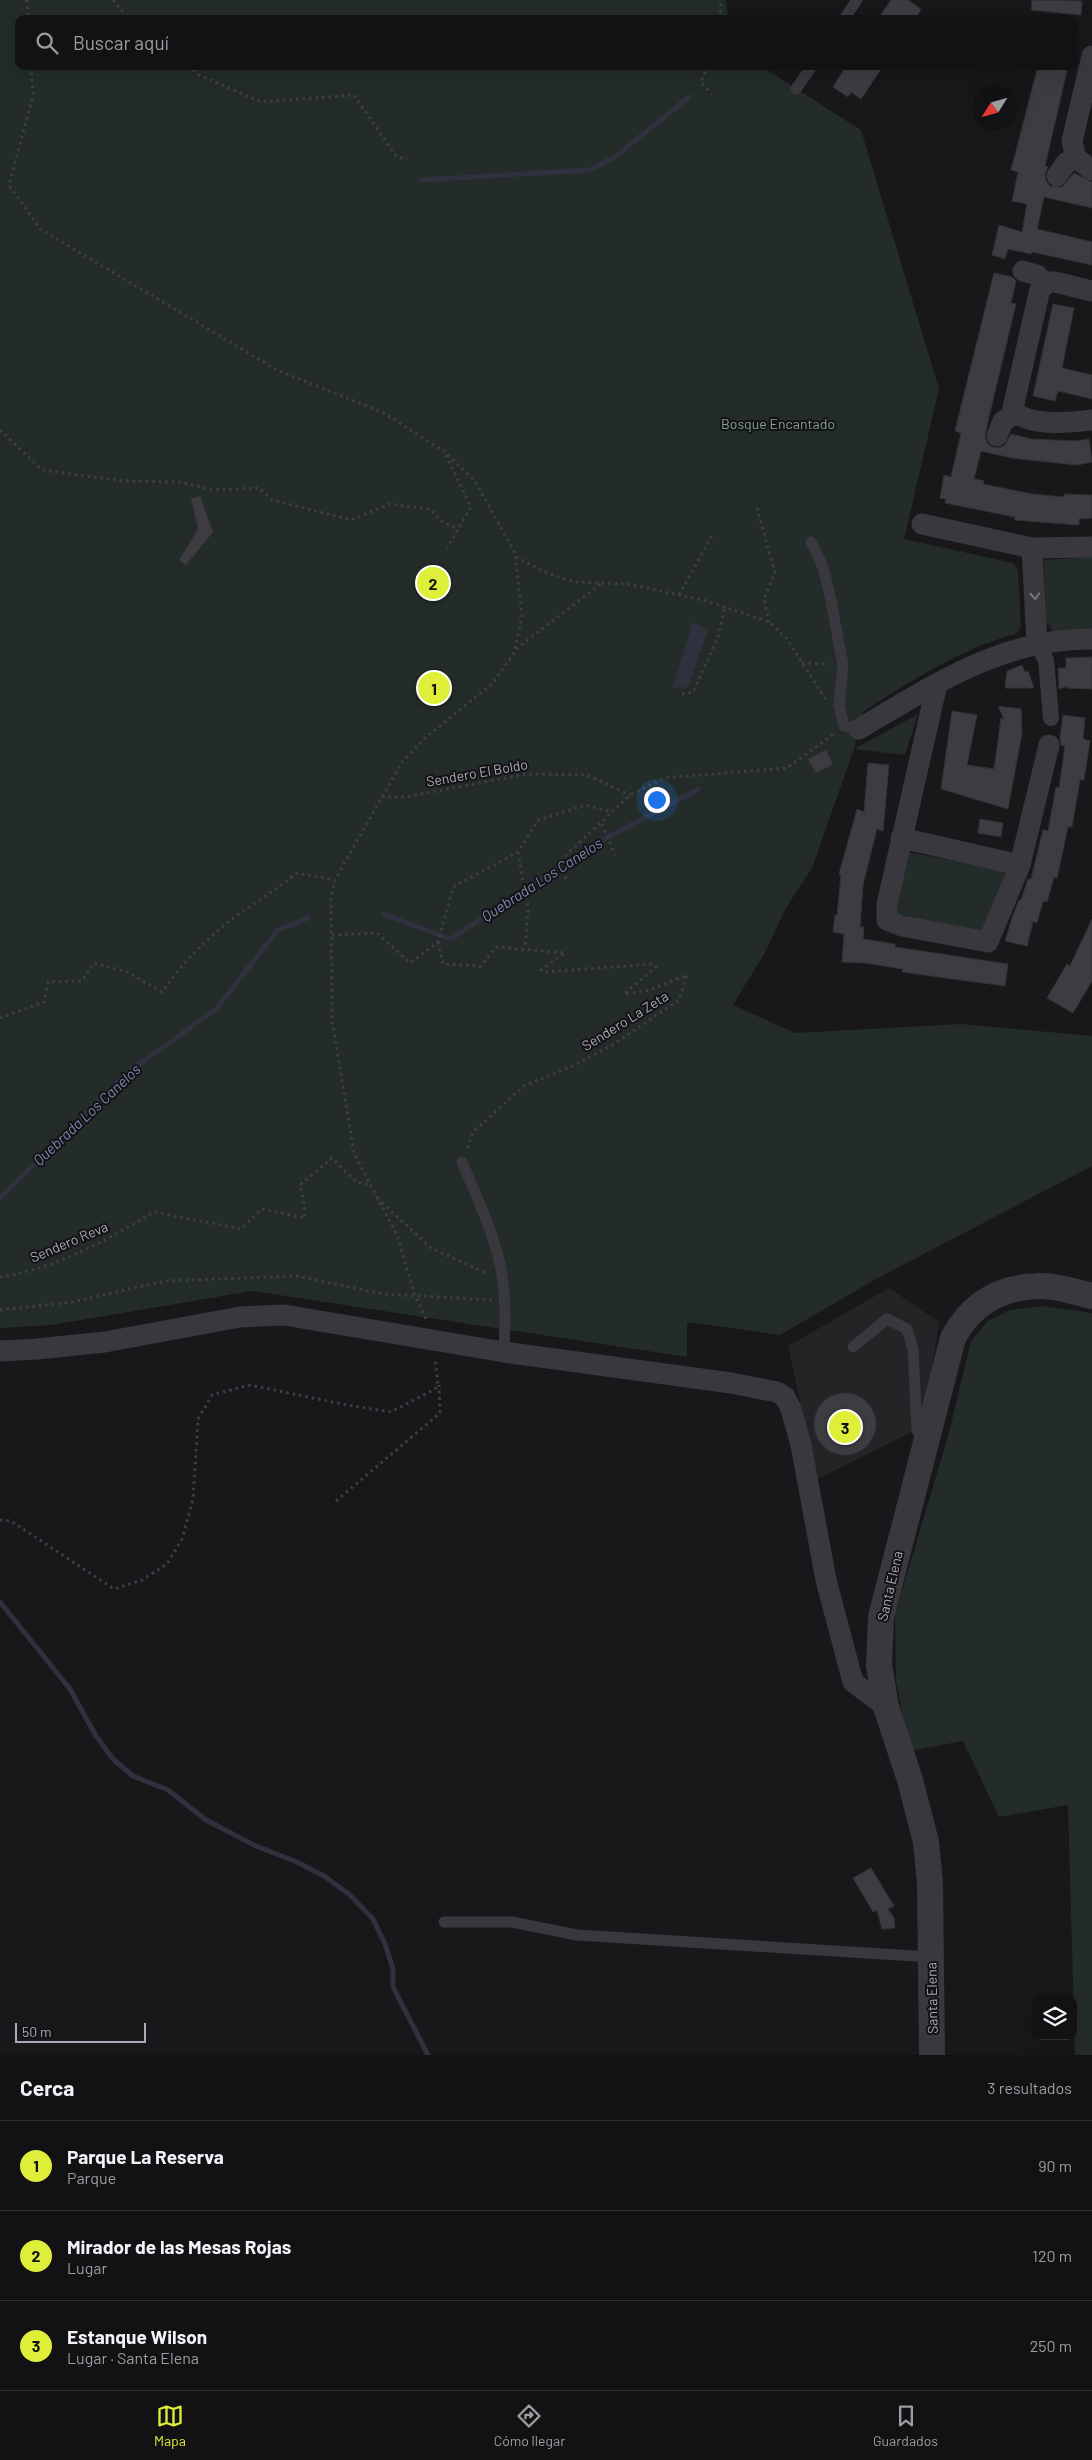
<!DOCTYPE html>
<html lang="es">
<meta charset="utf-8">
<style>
:root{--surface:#121113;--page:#1f1f21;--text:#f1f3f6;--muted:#9c9da0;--line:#313133;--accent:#deee39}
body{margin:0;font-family:Barlow,sans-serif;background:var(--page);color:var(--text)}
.controls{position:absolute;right:15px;bottom:15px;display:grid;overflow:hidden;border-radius:10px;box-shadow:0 5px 20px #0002}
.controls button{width:45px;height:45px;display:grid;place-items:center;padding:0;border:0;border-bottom:1px solid var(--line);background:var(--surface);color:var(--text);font:25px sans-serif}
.compass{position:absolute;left:972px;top:85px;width:45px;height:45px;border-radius:50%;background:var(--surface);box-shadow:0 5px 20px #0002;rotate:233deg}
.scale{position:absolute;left:15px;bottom:12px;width:131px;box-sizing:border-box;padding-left:5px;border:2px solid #aba9b8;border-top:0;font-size:14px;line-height:18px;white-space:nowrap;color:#aba9b8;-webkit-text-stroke:4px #131214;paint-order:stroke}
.you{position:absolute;left:656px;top:799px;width:18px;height:18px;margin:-12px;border:4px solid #fff;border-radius:50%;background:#1a73e8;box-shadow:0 0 0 8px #1a73e833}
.badge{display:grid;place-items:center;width:32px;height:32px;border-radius:50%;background:var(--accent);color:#111;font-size:16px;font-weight:700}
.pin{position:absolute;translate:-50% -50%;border:2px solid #fff;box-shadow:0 1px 5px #0006}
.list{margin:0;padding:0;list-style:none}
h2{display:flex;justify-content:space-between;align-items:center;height:65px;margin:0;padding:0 20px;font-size:21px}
h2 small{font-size:16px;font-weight:400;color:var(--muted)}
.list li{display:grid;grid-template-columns:32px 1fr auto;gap:15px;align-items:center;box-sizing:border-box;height:90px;padding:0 20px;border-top:1px solid var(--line)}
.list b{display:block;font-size:19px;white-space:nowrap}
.list p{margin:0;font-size:16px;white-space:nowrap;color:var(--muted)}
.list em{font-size:16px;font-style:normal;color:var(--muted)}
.icon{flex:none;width:28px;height:28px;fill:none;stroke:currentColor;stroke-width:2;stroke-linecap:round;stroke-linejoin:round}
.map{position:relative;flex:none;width:1092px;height:2055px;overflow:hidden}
.search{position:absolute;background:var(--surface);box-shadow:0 5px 20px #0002;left:15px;right:15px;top:15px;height:55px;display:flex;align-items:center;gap:12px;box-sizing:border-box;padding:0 18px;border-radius:10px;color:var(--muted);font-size:19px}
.sheet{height:335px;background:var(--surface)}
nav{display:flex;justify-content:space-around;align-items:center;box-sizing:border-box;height:70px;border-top:1px solid var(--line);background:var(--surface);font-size:14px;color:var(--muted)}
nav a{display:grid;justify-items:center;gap:2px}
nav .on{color:var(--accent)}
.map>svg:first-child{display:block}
.built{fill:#242326}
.green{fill:#232c28}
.water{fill:#2f313e}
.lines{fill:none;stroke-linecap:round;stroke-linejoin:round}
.stream{stroke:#2f313e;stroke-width:5}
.building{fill:#3d3c40;stroke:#323135}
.path{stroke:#3f3e45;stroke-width:3;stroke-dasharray:2.5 4;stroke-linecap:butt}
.service{stroke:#39383e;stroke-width:11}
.pedestrian{stroke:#39383e;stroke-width:16}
.minor{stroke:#39383e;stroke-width:21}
.tertiary{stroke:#39383e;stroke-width:26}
.oneway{stroke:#787681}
.labels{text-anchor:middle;stroke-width:4;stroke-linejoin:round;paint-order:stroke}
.park-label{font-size:14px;fill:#81a391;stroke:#131214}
.street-label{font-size:14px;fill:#aba9b8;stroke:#131214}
.water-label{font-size:15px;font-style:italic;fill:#8186b2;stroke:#131214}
</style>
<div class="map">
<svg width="1092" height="2055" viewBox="0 0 1092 2055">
<rect width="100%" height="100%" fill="#181719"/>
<!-- built -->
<path class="built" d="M889,1288L939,1322L923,1426L817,1479L788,1346Z"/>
<!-- green -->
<path class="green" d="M0,0H726L728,19H19V66H761L861,130L939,389L904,539L1013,563L1018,570L1021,626L1016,634C962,648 910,681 863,712L854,749L918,714L905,755L854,749L812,868L786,908L764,954L733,1005L795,1033L961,1024L1092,1036V1166L876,1279L780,1335L687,1322V1357L252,1291L52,1325L0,1328Z
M1092,557V632L1055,633L1046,622L1044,560Z
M908,852L1005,871L988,929L974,933L896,913Z
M1043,1306L1092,1313V2055H1075L1068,1805L999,1817L963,1741L909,1751L896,1680L895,1614L949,1433L971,1341L988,1321L1010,1310Z"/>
<!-- water -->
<path class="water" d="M693,622L708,630L688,687L672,689Z"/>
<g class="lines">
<!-- stream -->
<path class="stream" d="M421,180L590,170L616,156L689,97
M383,914L451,939L588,848L698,789
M0,1198L126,1074L216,1009L278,930L308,918
M0,1602L70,1689L96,1736L113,1759L133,1776L168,1790L206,1820L256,1846L297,1862L324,1876L350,1895L373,1919L385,1944L393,1969V1987L428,2055"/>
</g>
<!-- building -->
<path class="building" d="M891,0H908L921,9L915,19H878Z
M1032,0L1082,1L1081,15L1031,10Z
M846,66H883L861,99L851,92L848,97L833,87Z
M1038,66H1068L1045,166L1048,167L1045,174L1046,181L1050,186L1062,187L1074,173L1092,182V208L1044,197L1037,229L1092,242V265L1032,252L1031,254L1008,249L1005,259L992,255L999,225L1022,232L1027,204L1012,201L1018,172L1011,170Z
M994,273L1012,277L1016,281L1011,303L1016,304L987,425L985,437L987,443L992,447L999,448L1005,445L1011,434L1030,439L1076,441L1089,439L1092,462L1077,465L1048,462L1012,458L981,451L974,479L984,481L983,484L1032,494L1064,497V494L1092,495V518L1079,519V525L1014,520L1015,517L945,503L946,499L940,498L944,475L951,477L961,433L955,431Z
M1053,304L1074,308L1062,368L1092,375V399L1058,391L1055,401L1033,396Z
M200,496L213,532L186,565L179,560L198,529L191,499Z
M1092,657V689L1066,688L1067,686L1059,689L1058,668H1066V658Z
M1022,665L1025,672L1028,671L1034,688H1005L1007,671Z
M998,706L1021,709L1022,733L1008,809L941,789L952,711L977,715L967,765L994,769L1001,718L1004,719Z
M1063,715L1085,718L1083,739L1090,741L1084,780H1080L1072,827H1068L1057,878L1054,877L1047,902L1043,901L1037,923L1033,921L1027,946L1005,941L1013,915L1019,900H1021L1028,879H1031L1043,830L1048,831L1056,787L1059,788L1065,746L1061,745L1060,739Z
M826,750L833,764L816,773L808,759Z
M868,763L889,765L883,831L877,829L863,885L860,927H864L863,939L895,944V947L1008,964L1005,986L902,972L903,969L865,963L842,962L844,934L833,932L835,915L837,916L841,875L839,874L857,809L864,812Z
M980,819L1003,823L1001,837L978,833Z
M1092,919V981L1073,1013L1047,998L1067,964L1070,966Z
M814 1424a31 31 0 1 1 62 0a31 31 0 1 1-62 0Z
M871,1868L894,1906L888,1909L894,1918L895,1928L882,1929L877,1910L873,1912L853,1878Z"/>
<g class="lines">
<!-- path -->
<path class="path" d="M27,0L28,19
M113,0L129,19
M720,19L721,0
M31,66L33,96L9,185L40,229L277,370L384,413L445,452L475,481L515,553L522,616L514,653L492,684L425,738L402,762L335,880L331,899L332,1020L354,1153L397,1235L415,1296L427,1321
M188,66L199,75L261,102L354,95L396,156L407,160
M708,66L701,82L712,94
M0,430L42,470L124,481L180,482L212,490L259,488L272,500L351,520L389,504L430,509L441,521L458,529
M446,455L471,507L447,548
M757,508L775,573L764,599L769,622
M516,557L547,573L574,582L628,584L707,601L769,622L787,639L826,700
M679,595L713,534
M516,649L602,583
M802,663L829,664
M682,694L693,692L718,637L725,607
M382,797H405L527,774L587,775L630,795
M602,824L615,855
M518,852L528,910L525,949
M566,879L560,861L612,812
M332,935L377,933L410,963L438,942L453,887L518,852L538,820L586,805L612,812L630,795L664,778L787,768L834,734
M438,942L443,964L481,966L496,947L565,953L541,970L546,972L652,964L656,967L624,994L650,990L687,975L679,1000L614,1044L575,1065L524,1086L473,1132L467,1149
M0,1018L44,1002L48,982L82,981L94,963L127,972L162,992C181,965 202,943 228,922C250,905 275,891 297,873L335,880
M377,1198L431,1248L488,1274
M0,1277C55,1269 107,1240 154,1212L241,1229L262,1209L305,1218L304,1203L300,1185L332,1158L356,1182L370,1185
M0,1310L72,1302L165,1281L297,1276L383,1294L492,1300
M336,1501L440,1413L439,1385
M0,1520L11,1521L114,1589L142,1580L167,1564L182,1539L193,1499L198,1419L212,1395L250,1385L347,1405L391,1412L435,1389L438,1384L435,1359"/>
<!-- service -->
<path class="service" d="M844,19L857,0
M796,89L812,66
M811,542L823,567L830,596L843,665L839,705L844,726L859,729
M462,1162C478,1200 498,1241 503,1282C506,1306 505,1329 504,1352
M853,1347L887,1319L907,1329L913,1349L917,1430L921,1440
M444,1922H512L577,1935L931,1957"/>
<!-- pedestrian -->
<path class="pedestrian" d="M1037,644L1046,660L1051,718"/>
<!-- minor -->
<path class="minor" d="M1092,56L1072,141L1076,158L1092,170
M1057,176L1066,163L1076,158
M1023,271L1037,275L1045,284
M1092,291L1055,282H1049L1040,289L1013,408C1022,428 1074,422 1092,420
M997,436L1003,421L1016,414
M922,524L1032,548L1092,547
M1032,548L1037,644
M937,684L887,904V920L902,926L988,942L1020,865L1049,745
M859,729C934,685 1002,638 1092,639
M901,838L1020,865
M0,1351L37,1349L105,1342L240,1317L284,1315L504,1352L731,1383L777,1392L785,1397L791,1409L801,1445L826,1580L853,1682L886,1707"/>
<!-- tertiary -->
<path class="tertiary" d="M932,2055L930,1883L926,1842L910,1780L886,1707L879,1665L881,1617L953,1338C971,1304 999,1287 1038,1286C1055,1285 1075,1292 1092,1296"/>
</g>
<!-- one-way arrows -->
<defs><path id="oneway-chevron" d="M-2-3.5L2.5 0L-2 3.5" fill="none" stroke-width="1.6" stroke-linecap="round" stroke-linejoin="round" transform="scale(1.25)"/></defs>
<use class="oneway" href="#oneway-chevron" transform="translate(1035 596) rotate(87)"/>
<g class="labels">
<!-- park labels -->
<g class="park-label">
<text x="778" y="429">Bosque Encantado</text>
</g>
<!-- street labels -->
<g class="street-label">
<text transform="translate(477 773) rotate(-10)" y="5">Sendero El Boldo</text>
<text transform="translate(625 1021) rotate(-32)" y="5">Sendero La Zeta</text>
<text transform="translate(69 1242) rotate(-23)" y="5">Sendero Reva</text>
<text transform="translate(890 1586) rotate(-77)" y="5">Santa Elena</text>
<text transform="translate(932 1998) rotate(-91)" y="5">Santa Elena</text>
</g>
<!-- water labels -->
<g class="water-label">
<text transform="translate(542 880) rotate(-33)" y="5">Quebrada Los Canelos</text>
<text transform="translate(87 1115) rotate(-43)" y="5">Quebrada Los Canelos</text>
</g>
</g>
</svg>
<div class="controls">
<button><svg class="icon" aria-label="layers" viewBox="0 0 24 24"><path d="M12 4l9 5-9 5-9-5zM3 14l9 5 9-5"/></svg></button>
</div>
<svg class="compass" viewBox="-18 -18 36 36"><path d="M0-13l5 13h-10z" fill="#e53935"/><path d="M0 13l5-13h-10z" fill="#9c9da0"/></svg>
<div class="scale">50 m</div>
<div class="you"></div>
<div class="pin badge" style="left:434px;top:688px">1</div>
<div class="pin badge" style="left:433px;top:583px">2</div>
<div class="pin badge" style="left:845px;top:1427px">3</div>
<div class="search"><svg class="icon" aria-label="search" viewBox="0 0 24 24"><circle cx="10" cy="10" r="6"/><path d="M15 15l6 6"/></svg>Buscar aquí</div>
</div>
<section class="sheet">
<h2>Cerca<small>3 resultados</small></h2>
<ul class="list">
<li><span class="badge">1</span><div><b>Parque La Reserva</b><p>Parque</p></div><em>90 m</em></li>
<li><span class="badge">2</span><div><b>Mirador de las Mesas Rojas</b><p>Lugar</p></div><em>120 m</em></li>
<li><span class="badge">3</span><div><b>Estanque Wilson</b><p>Lugar · Santa Elena</p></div><em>250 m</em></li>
</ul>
</section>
<nav>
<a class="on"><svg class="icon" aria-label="map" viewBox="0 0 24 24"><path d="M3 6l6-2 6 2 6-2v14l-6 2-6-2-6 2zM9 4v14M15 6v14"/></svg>Mapa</a>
<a><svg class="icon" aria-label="directions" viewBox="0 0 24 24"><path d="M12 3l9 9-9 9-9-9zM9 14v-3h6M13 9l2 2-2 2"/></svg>Cómo llegar</a>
<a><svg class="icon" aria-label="saved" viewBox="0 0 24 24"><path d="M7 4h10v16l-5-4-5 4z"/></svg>Guardados</a>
</nav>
